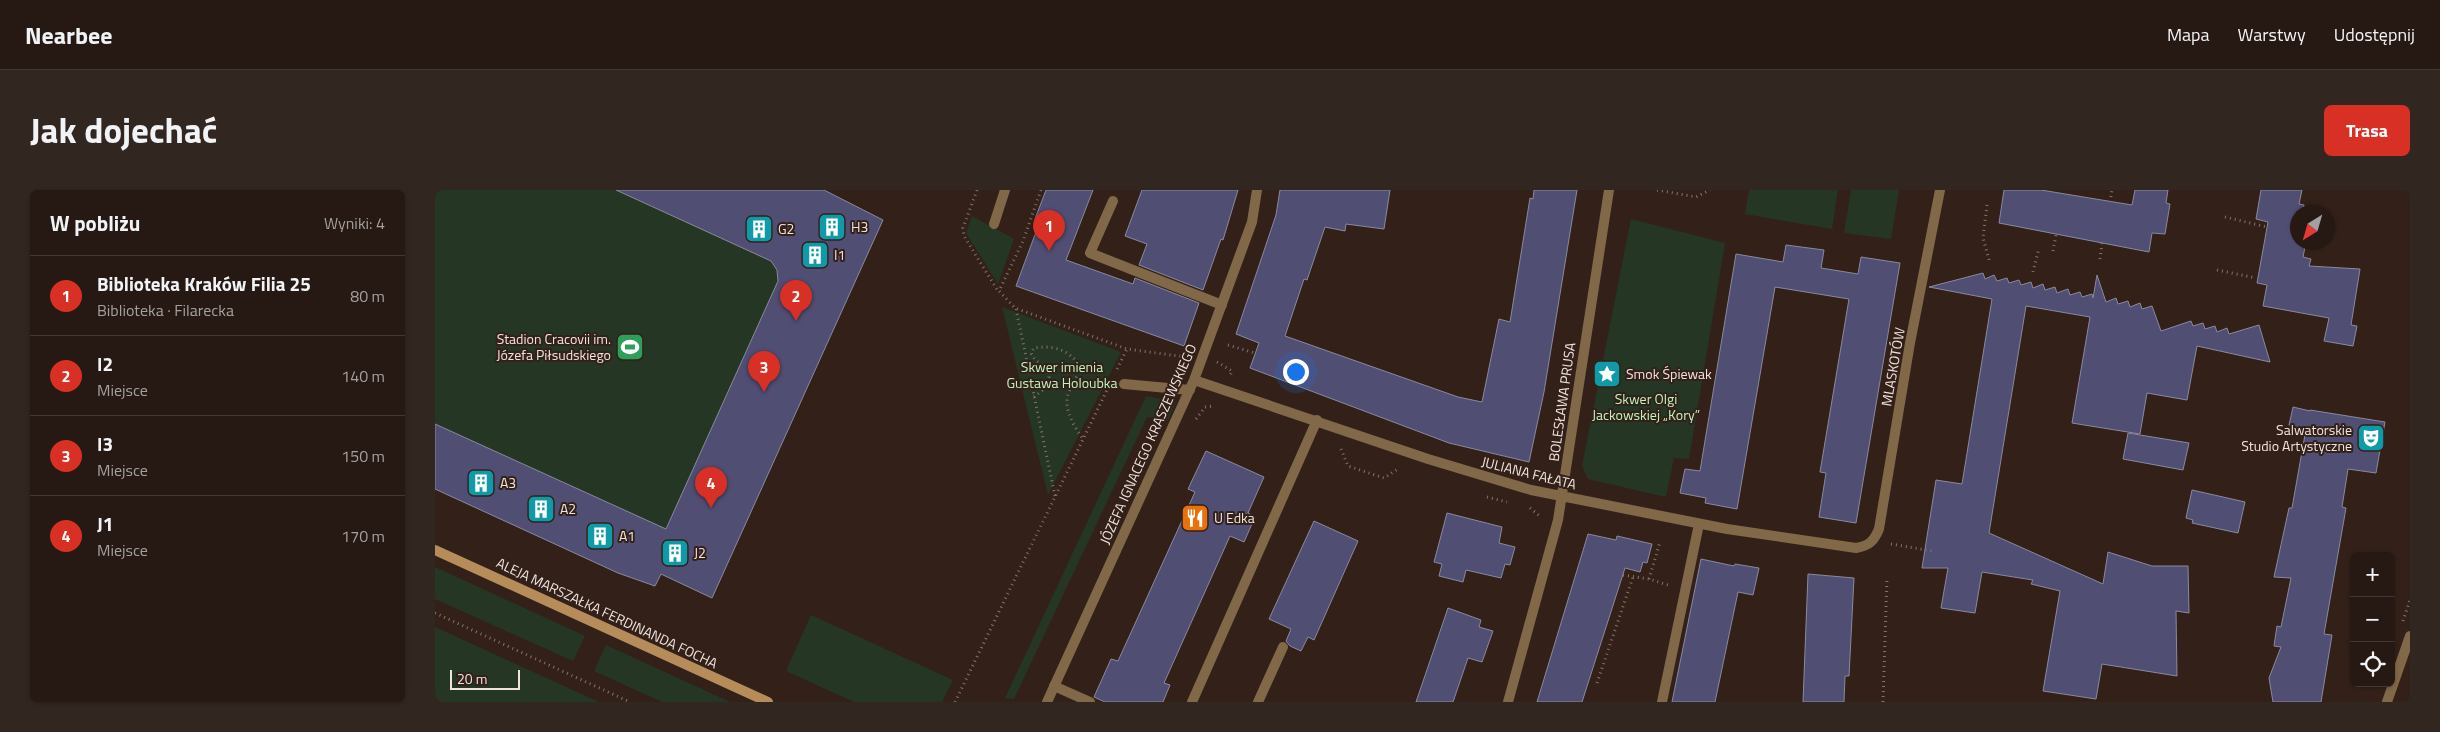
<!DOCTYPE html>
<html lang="pl">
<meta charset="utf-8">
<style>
:root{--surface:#261913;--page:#322621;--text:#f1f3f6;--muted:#a4a0a0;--line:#423833;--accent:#d93025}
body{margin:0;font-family:"Titillium Web",sans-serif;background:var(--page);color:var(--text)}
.controls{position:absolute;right:15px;bottom:15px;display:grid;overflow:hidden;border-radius:8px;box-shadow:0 1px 4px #0004}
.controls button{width:45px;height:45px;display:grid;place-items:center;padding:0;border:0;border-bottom:1px solid var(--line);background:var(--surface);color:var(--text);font:25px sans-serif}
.compass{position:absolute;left:1855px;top:15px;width:45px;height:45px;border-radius:50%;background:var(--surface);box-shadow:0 1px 4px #0004;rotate:217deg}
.scale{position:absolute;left:15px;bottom:12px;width:70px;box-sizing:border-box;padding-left:5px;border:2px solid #f0e3de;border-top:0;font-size:14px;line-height:18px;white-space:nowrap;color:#f0e3de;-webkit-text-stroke:4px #332119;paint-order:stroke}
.you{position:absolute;left:860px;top:181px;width:18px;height:18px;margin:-12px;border:4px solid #fff;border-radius:50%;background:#1a73e8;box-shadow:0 0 0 8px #1a73e833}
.badge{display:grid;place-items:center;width:32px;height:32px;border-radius:50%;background:var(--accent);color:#fff;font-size:16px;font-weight:700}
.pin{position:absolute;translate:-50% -41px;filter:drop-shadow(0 1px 2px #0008)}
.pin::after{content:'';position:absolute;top:26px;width:18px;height:15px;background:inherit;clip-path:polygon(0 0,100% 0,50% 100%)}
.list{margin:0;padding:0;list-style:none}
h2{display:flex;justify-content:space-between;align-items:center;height:65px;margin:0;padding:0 20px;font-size:21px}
h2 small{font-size:16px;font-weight:400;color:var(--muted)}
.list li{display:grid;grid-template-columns:32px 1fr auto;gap:15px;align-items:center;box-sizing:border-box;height:80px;padding:0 20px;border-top:1px solid var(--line)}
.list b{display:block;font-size:19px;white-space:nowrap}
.list p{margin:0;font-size:16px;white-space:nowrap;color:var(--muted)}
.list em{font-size:16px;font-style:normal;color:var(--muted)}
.icon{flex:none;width:28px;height:28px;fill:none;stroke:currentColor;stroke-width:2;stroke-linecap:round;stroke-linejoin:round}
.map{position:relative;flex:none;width:1975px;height:512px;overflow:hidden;border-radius:8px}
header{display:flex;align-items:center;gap:30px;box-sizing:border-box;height:70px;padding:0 25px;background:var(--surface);border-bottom:1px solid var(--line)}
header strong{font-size:24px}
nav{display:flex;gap:28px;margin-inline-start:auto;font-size:18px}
.intro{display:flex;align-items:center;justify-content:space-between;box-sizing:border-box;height:120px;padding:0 30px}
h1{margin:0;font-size:35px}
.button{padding:12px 22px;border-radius:8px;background:var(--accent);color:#fff;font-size:18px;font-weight:700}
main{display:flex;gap:30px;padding:0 30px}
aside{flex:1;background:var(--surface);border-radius:8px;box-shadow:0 1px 4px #0004}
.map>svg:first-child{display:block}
.green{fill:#253624}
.building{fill:#514e74;stroke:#8a899e}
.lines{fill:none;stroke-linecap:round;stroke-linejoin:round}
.path{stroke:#83736c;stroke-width:3;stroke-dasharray:1 4;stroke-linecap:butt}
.lane{stroke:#816849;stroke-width:10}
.street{stroke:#816849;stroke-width:10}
.secondary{stroke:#b68c5b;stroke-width:10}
.labels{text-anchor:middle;stroke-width:4;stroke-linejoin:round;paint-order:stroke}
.poi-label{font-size:14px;fill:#f0e3de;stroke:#332119;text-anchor:start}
.park-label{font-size:14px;fill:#bdf4bd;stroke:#332119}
.street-label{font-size:14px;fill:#f0e3de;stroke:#332119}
</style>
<header>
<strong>Nearbee</strong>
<nav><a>Mapa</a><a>Warstwy</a><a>Udostępnij</a></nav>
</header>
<div class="intro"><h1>Jak dojechać</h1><a class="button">Trasa</a></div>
<main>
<aside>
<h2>W pobliżu<small>Wyniki: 4</small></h2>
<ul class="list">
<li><span class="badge">1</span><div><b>Biblioteka Kraków Filia 25</b><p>Biblioteka · Filarecka</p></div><em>80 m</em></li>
<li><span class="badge">2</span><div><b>I2</b><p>Miejsce</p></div><em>140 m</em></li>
<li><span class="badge">3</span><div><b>I3</b><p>Miejsce</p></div><em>150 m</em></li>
<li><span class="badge">4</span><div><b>J1</b><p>Miejsce</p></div><em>170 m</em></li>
</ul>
</aside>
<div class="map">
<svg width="1975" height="512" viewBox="0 0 1975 512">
<rect width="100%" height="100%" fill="#332119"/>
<!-- green -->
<path class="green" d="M0,0H389L448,30L277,408L226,384L219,398L217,397L218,395L204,391L205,389L0,299Z
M1314,0H1403L1397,39L1310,24Z
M1416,0H1464L1456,49L1409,43Z
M537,26L579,49L563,94L531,43Z
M1196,29L1290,53L1254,269L1239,268L1231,307L1153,289L1147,276Z
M567,117L686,162L613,305Z
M711,206L741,212L733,230L712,227L579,509L570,508Z
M0,377L150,446L138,471L0,409Z
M376,425L518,490L507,512H419L351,481Z
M0,437L164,512H0Z
M171,455L295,512H227L159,481Z"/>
<!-- building -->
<path class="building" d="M181,0H389L448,30L277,408L226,384L220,396L183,383L0,299V234L231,339L343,91L342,80L336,71Z
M611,0H658L631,70L698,94L700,88L764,113L749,156L581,96L605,31L600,29Z
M707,0H803L788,50L786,49L768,100L704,75L712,54L690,46Z
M845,0H955L949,39L911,34L910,41L890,37L872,90L869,89L850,146L1023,207L1047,212L1064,129L1075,132L1095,8L1098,9L1099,0H1142L1109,202L1094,272L1014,253L815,178L824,153L801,144L841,25Z
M1569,0H1606L1697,15L1700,0H1733L1731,13L1735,14L1730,44L1717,43L1714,62L1564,33Z
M1826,0H1867L1864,14L1869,15L1868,22H1862V52H1871L1868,67L1876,69L1874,76L1925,79L1916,135L1922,136L1918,156L1889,151L1894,128L1828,116L1832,95L1822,93L1833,32L1821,29Z
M1351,55L1389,60L1386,78L1423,84L1426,67L1465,73L1421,333L1384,327L1391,283L1385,282L1414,109L1340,97L1302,319L1270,313L1271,308L1245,303L1250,279L1265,281L1301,64L1348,72Z
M1548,83L1550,89L1559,85L1562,91L1572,88L1574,93L1584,90L1586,95L1596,92L1598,98L1608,94L1610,100L1620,97L1622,103L1633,99L1635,105L1645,102L1647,107L1657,104L1658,108L1662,85L1671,112L1681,108L1683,114L1693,111L1695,117L1705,113L1707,119L1717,116L1726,141L1756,131L1758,136L1768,133L1770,139L1780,136L1782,142L1792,138L1794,144L1824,135L1835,172L1762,156L1752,210L1712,203L1705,244L1637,233L1655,127L1591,116L1554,343L1668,394L1673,362L1717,376H1753L1754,423L1741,421L1742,486L1667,474L1661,509L1608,501L1625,401L1596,394L1598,390L1547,382L1540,423L1506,418L1513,378H1487L1501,290L1527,294L1557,109L1494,97Z
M1858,217L1875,221V220L1950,232L1941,283L1913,279L1907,317L1911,318L1889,444L1897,445L1886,512H1838L1834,488L1846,457L1839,456L1842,436L1846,437L1856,388L1839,387L1854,318H1857L1871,239L1854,235Z
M1693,243L1754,253L1748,280L1688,269Z
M771,261L829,287L813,323L820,327L809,352L795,346L729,493L735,495L728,512H670L659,507L676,469L683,471L760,302L753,299Z
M1757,300L1810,312L1803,343L1757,333L1758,330L1751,328Z
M1012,323L1067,337L1064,353L1080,357L1075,375L1070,374L1066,388L1031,380L1028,392L1004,386L1007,374L999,372Z
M879,331L923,351L879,450L873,447L866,461L855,456L851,451L856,439L834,429Z
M1153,344L1181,350L1182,346L1217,354L1212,373L1208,372L1205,382L1190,378L1147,512H1102Z
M1266,369L1299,376L1300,374L1324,378L1318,405L1303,402L1280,512H1237Z
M1373,384L1419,388L1414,486H1410L1409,512H1368Z
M1013,418L1046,430L1044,437L1058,441L1047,472L1033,468L1018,512H981Z"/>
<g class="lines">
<!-- path -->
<path class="path" d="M542,0L528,38L529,46L563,101
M606,0L588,51L564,101L580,118L692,159L751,167
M1222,0L1261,7L1275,0
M1675,12L1677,0
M1552,15L1548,48L1555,73
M1790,27L1832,37
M1618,61L1621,45
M1665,69L1667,53
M1782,80L1821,88
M1598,82L1604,58
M581,119L620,306
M793,155L820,163
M782,172L797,181L795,186
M682,179L692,159
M599,207L608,200L614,187C613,174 600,174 596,163L599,158C610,156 623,157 632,163C659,181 630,193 632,214C633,227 641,239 648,249
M761,229L770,217L779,216
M906,259L913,276L949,288L963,279
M1052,307L1072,312
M1095,318L1106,327
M1456,354L1497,361
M1188,385L1214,389L1236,396
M1214,389L1225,352
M0,423L195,512
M1968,431L1975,410
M1162,493L1198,387
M520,512L673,198
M1448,512L1452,387"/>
<!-- lane -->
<path class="lane" d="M678,11L655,63L787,115
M619,496L655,512
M757,512L882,230
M823,512L848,457
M1227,512L1264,334"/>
<!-- street -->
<path class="street" d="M559,34L570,0
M759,190L993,269L1096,300L1292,339L1421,358C1434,356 1439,351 1444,339L1475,153L1505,0
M689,194L755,200
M612,512L759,190L817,32L822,0
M1073,512L1123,330L1174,0
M1952,512L1975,446"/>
<!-- secondary -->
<path class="secondary" d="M0,360L333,512"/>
</g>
<!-- icons -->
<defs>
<g id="building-square" transform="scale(1.4375)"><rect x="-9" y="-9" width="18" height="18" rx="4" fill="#0f9aa8" stroke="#332119"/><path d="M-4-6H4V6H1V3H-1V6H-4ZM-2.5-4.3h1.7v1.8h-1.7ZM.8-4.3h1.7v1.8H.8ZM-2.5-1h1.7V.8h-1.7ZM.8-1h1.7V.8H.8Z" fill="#fff"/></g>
<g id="stadium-square" transform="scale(1.4375)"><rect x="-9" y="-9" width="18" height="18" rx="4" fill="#2e9e5b" stroke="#332119"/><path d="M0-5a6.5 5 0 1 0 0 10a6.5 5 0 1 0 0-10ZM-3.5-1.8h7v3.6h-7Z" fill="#fff"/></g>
<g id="sight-square" transform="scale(1.4375)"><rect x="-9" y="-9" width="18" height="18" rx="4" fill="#0f9aa8" stroke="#332119"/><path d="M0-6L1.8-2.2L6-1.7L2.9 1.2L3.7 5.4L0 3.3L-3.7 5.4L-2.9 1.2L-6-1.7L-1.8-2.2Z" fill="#fff"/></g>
<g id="theatre-square" transform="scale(1.4375)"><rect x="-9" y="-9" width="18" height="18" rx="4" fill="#0f9aa8" stroke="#332119"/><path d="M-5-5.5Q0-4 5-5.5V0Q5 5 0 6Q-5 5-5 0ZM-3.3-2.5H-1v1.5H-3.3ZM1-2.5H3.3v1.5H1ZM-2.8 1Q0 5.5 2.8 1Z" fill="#fff"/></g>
<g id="restaurant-square" transform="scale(1.4375)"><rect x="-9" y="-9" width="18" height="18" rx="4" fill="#e8710a" stroke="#332119"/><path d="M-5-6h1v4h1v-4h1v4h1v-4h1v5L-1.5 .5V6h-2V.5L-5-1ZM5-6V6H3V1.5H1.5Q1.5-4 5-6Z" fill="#fff"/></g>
</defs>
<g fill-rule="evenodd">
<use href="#building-square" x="397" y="37"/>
<use href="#building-square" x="324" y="39"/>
<use href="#building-square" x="380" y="65"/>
<use href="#stadium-square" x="195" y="157"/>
<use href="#sight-square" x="1172" y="184"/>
<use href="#theatre-square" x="1936" y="248"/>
<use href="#building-square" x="46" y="293"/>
<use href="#building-square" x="106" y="319"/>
<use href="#restaurant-square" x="760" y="328"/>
<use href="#building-square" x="165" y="346"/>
<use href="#building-square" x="240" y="363"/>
</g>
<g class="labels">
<!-- poi labels -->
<g class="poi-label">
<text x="416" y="42">H3</text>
<text x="343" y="44">G2</text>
<text x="399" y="70">I1</text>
<text x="176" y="154" text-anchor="end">Stadion Cracovii im.<tspan x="176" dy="16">Józefa Piłsudskiego</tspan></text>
<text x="1191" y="189">Smok Śpiewak</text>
<text x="1917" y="245" text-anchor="end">Salwatorskie<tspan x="1917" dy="16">Studio Artystyczne</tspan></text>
<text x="65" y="298">A3</text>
<text x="125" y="324">A2</text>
<text x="779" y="333">U Edka</text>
<text x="184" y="351">A1</text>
<text x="259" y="368">J2</text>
</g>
<!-- park labels -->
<g class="park-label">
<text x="627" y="182">Skwer imienia<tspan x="627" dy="16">Gustawa Holoubka</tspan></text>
<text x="1211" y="214">Skwer Olgi<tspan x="1211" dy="16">Jackowskiej „Kory”</tspan></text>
</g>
<!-- street labels -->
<g class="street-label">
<text transform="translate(1458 177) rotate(-80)" y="5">MLASKOTÓW</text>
<text transform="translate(1127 212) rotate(-82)" y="5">BOLESŁAWA PRUSA</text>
<text transform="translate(713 254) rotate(-66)" y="5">JÓZEFA IGNACEGO KRASZEWSKIEGO</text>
<text transform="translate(1094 283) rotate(14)" y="5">JULIANA FAŁATA</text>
<text transform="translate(172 423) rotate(25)" y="5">ALEJA MARSZAŁKA FERDINANDA FOCHA</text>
</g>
</g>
</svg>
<div class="controls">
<button>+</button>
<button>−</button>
<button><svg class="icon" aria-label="locate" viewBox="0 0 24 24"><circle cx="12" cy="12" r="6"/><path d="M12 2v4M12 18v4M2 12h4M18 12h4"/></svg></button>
</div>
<svg class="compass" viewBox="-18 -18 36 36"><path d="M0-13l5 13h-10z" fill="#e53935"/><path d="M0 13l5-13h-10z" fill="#a4a0a0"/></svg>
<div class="scale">20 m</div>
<div class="you"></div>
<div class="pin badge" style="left:614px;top:61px">1</div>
<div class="pin badge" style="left:361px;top:131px">2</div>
<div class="pin badge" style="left:329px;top:202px">3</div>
<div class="pin badge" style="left:276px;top:318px">4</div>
</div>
</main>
